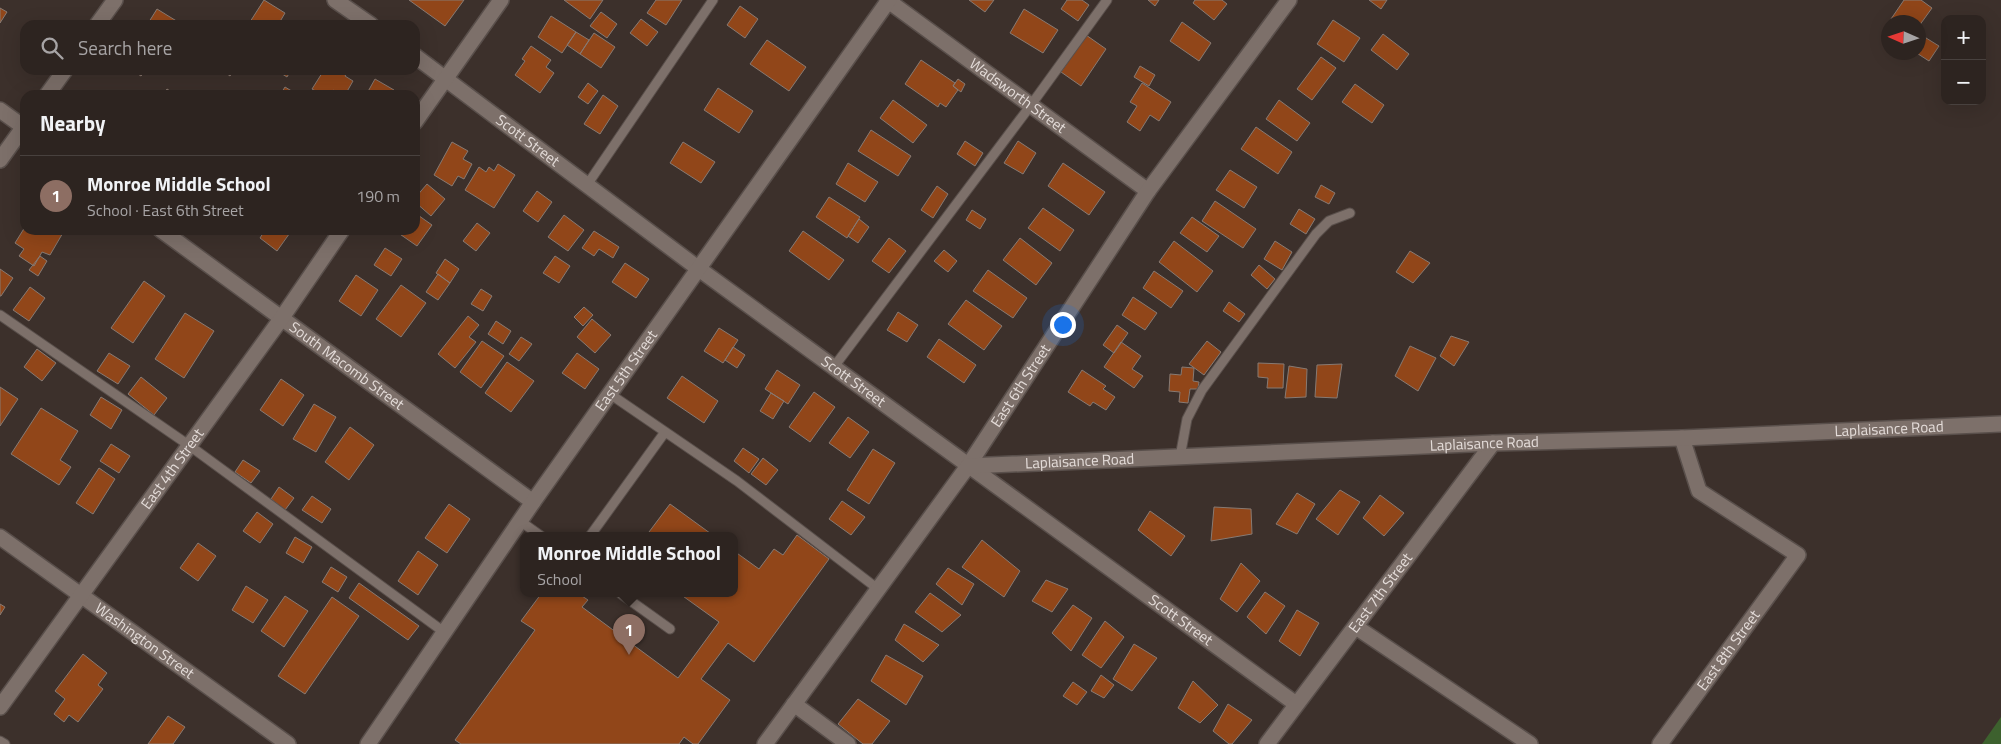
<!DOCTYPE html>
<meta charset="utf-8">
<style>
:root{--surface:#2d2420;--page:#352c29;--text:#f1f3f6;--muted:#a7a4a5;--line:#48413e;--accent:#f2a080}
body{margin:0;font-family:"Titillium Web",sans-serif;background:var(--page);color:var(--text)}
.controls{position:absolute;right:15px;top:15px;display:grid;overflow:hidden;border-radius:10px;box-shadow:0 5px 20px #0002}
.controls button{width:45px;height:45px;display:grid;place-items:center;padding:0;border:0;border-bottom:1px solid var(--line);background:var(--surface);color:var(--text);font:25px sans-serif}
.compass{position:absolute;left:1881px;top:15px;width:45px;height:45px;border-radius:50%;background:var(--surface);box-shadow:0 5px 20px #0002;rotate:273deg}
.you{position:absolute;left:1062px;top:324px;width:18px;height:18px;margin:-12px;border:4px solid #fff;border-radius:50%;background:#1a73e8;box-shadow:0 0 0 8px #1a73e833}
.badge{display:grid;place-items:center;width:32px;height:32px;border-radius:50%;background:var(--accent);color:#fff;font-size:16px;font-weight:700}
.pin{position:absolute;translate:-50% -41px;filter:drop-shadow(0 1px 2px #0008)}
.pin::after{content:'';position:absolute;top:26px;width:18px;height:15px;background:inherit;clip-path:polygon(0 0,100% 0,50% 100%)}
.popup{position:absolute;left:520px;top:532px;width:218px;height:65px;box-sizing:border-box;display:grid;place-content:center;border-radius:10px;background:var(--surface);filter:drop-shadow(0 1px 4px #0005);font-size:16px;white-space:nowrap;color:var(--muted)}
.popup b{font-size:19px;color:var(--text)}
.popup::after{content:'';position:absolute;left:50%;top:100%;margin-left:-10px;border:10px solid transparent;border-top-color:var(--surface)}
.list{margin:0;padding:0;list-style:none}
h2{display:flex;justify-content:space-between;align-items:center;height:65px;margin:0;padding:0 20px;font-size:21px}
h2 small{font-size:16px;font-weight:400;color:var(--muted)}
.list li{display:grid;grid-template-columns:32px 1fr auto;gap:15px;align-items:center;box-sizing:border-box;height:80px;padding:0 20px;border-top:1px solid var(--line)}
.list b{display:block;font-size:19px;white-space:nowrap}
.list p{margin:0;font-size:16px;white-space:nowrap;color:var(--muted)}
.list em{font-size:16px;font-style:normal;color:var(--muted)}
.icon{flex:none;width:28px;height:28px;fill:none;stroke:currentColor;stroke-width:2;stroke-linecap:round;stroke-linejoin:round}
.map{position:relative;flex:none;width:2001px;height:744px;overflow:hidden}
.search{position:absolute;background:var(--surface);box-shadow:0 5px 20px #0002;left:20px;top:20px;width:400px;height:55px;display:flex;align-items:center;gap:12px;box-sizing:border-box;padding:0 18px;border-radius:15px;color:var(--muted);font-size:19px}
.panel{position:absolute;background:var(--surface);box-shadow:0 5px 20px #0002;left:20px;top:90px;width:400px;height:145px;border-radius:15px}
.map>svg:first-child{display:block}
.green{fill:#3d612e}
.building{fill:#914619;stroke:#877a73}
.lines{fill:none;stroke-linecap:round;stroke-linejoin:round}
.service-casing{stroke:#594f4b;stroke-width:11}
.minor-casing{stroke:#594f4b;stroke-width:18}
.tertiary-casing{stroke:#594f4b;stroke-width:18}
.service{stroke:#7d706a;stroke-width:9}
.minor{stroke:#7d706a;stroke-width:15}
.tertiary{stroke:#7d706a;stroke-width:15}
.labels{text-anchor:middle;stroke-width:5;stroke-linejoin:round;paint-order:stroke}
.street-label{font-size:15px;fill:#e4dcd9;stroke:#1f1a17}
</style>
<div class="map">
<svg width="2001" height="744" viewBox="0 0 2001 744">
<rect width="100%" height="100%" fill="#3c302b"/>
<!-- green -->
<path class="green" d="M2001,717V744H1982Z"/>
<!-- building -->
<path class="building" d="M264,0L285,13L278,25H248Z
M409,0H464L445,26Z
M564,0H603L590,19Z
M656,0H682L666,25L647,13Z
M969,0H994L985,12Z
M1067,0H1082L1089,5L1078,21L1061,9Z
M1148,0H1159L1155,6Z
M1195,0H1222L1227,4L1214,20L1193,3Z
M1369,0H1387L1381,9Z
M1904,0H1921L1932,8L1919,26L1918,22H1913L1908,19L1906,22H1896L1891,19Z
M740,6L758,19L745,38L727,25Z
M0,8L7,12L0,23Z
M157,9L183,25H147Z
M1024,9L1058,30L1043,53L1010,33Z
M601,12L617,24L607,38L590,26Z
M551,16L576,32L562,53L538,37Z
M641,19L658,32L647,46L630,33Z
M1333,20L1360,38L1344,62L1317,44Z
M1182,22L1211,43L1199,61L1170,41Z
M576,32L589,40L580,54L567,45Z
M594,33L615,47L601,68L580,54Z
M1918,33L1939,46L1929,61L1915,52H1918Z
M1383,34L1409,54L1397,70L1371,50Z
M1086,35L1106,49L1081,86L1061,72Z
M767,40L806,67L789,91L750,64Z
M531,46L551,60L546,67L554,73L540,93L515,75L525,61L522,59Z
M1321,57L1336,68L1312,100L1297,89Z
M921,60L955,83L953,86L958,90L946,107L940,103L938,107L905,84Z
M1140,66L1155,75L1149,86L1134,77Z
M132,70H146L141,76Z
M222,70H234L230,76Z
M276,70H291L287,77Z
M324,70H349L345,76L353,81L345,95H341L333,90L329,95H323L312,89Z
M375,79L394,90L391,95H366Z
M958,79L965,84L961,92L953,86Z
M588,83L598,91L588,104L578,97Z
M1142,83L1171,102L1159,121L1150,115L1140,131L1127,122L1137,106L1130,102Z
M1355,84L1384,105L1372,123L1342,102Z
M285,87L295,93L294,95H280Z
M718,88L753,111L739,133L704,110Z
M167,89L176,95H163Z
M603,95L618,106L600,134L584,124Z
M893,100L927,125L913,143L880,118Z
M1279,100L1310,123L1297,141L1266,119Z
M1256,127L1292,152L1278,174L1241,149Z
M871,130L911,156L898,176L858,151Z
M965,141L983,153L975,166L957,154Z
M1018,141L1036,153L1023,174L1004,163Z
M452,142L468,151L463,159L472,164L464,179L458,176L452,186L434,175Z
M683,142L715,162L701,183L670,163Z
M848,163L878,182L865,202L836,184Z
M1063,163L1105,192L1089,215L1048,186Z
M498,164L515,175L494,208L465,190L479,167L486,172L489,167L494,171Z
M1230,170L1257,187L1244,208L1216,190Z
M427,184L445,199L431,216L415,202V198Z
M1321,185L1335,193L1329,204L1315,197Z
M937,186L948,194L933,218L921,210Z
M537,191L552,202L538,222L523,211Z
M829,197L860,217L847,238L816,217Z
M1215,201L1256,229L1243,248L1202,221Z
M1043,208L1074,230L1060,251L1028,228Z
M1299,209L1315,219L1306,234L1290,224Z
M972,210L986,219L980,229L966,220Z
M415,213L432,225L417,246L394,230H415Z
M564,215L584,230L568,251L548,237Z
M1192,217L1219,236L1207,252L1180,233Z
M859,219L869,227L858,243L848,236Z
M477,223L490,233L476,251L463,241Z
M25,227V230L64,231L50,255L42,252L34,266L19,256L24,249L15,243Z
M265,230H292L277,251L260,238Z
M594,231L619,247L613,258L599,249L594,256L582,248Z
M803,231L844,260L829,280L789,251Z
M889,238L906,251L889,273L872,261Z
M1020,238L1052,263L1036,285L1003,260Z
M1174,241L1213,271L1197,292L1159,262Z
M1275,241L1292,252L1282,270L1264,259Z
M385,248L402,259L391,276L374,265Z
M944,250L957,261L948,272L934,261Z
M1410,251L1430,263L1413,283L1396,272Z
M40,256L47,261L38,276L29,270Z
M555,256L570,266L559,283L543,273Z
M445,259L459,269L450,283L436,273Z
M625,263L649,279L636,298L612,282Z
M1259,265L1275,279L1267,289L1251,275Z
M0,269L13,278L1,296H0Z
M988,270L1027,298L1013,318L973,291Z
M1154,271L1183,291L1171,308L1143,288Z
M438,274L450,283L438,300L426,292Z
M356,275L378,290L361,316L339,301Z
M144,281L165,296L133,343L111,328Z
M401,285L426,303L401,337L376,319Z
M30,287L45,298L29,321L13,310Z
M481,289L492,296L483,311L471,304Z
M1133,297L1157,313L1145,330L1122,315Z
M966,300L1002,326L984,350L948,324Z
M1229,302L1245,314L1239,322L1223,311Z
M584,307L593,315L583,326L574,317Z
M898,312L918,325L907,342L887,330Z
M185,313L214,331L184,378L155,359Z
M468,316L479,325L469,337L476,342L455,368L438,354Z
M592,319L611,335L595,353L577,337Z
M496,321L511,331L503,344L488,334Z
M1117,325L1128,333L1114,353L1103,345Z
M719,328L738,340L723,363L704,351Z
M1451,336L1469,342L1454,366L1440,356Z
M521,337L532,344L519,361L509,354Z
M939,339L976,365L964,383L927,357Z
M482,341L504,356L481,388L460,372Z
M1207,341L1221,352L1204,375L1189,364Z
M1121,342L1141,356L1132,369L1143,376L1134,388L1104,367Z
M1410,346L1436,358L1418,391L1395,376Z
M733,347L745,355L737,368L725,360Z
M37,349L56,363L42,381L24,367Z
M109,353L130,366L118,384L97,371Z
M577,353L599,369L585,389L562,373Z
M507,362L534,381L511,412L485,393Z
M1258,363L1284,364L1283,388H1267L1268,378L1258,377Z
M1342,364L1337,398L1315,397L1317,365Z
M1289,366L1307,369L1306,397L1285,398Z
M1182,367L1194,368L1193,381L1199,382L1198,389H1190L1188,403L1179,402L1180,392L1169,391L1170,374L1181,375Z
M777,370L800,385L788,404L765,389Z
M1082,370L1106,386L1103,389L1115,397L1106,410L1093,402L1090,406L1068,392Z
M682,376L718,401L704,423L667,398Z
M141,377L167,398L154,415L128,394Z
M281,379L304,395L283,426L260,410Z
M0,387L18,399L0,426Z
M814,392L835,407L810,442L789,427Z
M771,393L784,401L773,419L760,411Z
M101,397L122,410L111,429L90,415Z
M314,404L336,417L316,452L293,439Z
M41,408L78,431L60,460L71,467L59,485L11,454Z
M848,417L869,432L850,458L829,443Z
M350,427L374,445L349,480L325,462Z
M111,444L130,456L119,473L100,461Z
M743,448L759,459L749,473L734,461Z
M873,449L895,463L869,504L847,490Z
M763,458L778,470L766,485L751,474Z
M243,460L260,471L251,483L235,472Z
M99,468L115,479L93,514L76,503Z
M279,487L294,498L285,510L271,499Z
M1340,490L1360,502L1338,535L1316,519Z
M1297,493L1315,504L1297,534L1276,524Z
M1380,495L1404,513L1384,536L1363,518Z
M312,496L331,509L322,523L302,510Z
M842,501L865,517L851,535L829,519Z
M449,504L470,519L447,553L425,538Z
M670,504L714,536H646Z
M1214,507L1251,509L1252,534L1211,541Z
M1150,511L1185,536L1171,556L1138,530Z
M257,512L273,524L260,543L243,531Z
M797,535L829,559L754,662L728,643L701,679L730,700L698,744H693L684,737L679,744H461L455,740L535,630L521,621L541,594H579L588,600L582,607L678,678L719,622L680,594H734V551L759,569L774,549L783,555Z
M295,537L312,547L303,563L286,553Z
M982,540L1020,571L1004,597L962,567Z
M198,543L216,556L198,581L180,568Z
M418,551L438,565L418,595L398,581Z
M1241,563L1260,581L1237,612L1220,599Z
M331,567L347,577L338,592L322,582Z
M948,568L974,584L962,605L936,584Z
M1046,580L1068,589L1052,612L1032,601Z
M359,583L419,626L408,640L349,598Z
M246,586L268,600L253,623L232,610Z
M1265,592L1285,606L1266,634L1247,617Z
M930,593L961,615L942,632L915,612Z
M285,596L308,611L284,647L261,631Z
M332,597L359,616L305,694L278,676Z
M0,604L5,607L0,615Z
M1073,605L1092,618L1071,651L1052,633Z
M1297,610L1319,623L1300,656L1279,641Z
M1105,621L1124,637L1101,668L1082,655Z
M904,624L939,645L923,662L895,640Z
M1134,644L1157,658L1132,691L1113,679Z
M83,654L107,673L98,685L103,689L78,722L69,715L64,722L54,714L65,699L55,691Z
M886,655L923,676L906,705L871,681Z
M1101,675L1114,685L1104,698L1091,691Z
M1193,681L1218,705L1200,723L1178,708Z
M1073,682L1087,692L1077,705L1063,696Z
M858,699L890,721L872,744H863L838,724Z
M1228,704L1252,720L1232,744H1229L1213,731Z
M168,716L185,727L173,744H148Z"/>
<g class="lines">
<!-- service casing -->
<g class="service-casing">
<path id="service" d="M587,185L713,0
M0,315L190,446L444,632
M833,368L1031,105L1107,0
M610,394L737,481L878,589
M1180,457L1187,419L1202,390L1316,234L1329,221L1350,213
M520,521L541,536
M590,536L665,432
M621,594L670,629
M0,741L5,744"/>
</g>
<!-- minor casing -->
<g class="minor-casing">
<g id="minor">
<path d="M335,0L371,25"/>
<path id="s1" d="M887,0L1148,191"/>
<path d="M97,25L115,0"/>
<path id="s2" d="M415,56L699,269L1296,704"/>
<path d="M47,95L65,70"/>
<path d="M0,110L25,128"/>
<path d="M415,122L501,0"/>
<path d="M0,160L25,125"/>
<path id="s3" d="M161,230L533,502"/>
<path id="s4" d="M968,466L1148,191L1289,0"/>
<path id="s5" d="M0,537L288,744"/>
<path d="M1356,627L1530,744"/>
<path d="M794,704L848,744"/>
<path id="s6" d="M0,707L281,319L342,230"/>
<path id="s7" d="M368,744L533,502L889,0"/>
<path id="s8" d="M1267,744L1493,443"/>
<path id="s9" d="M1660,744L1798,555L1699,491L1682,438"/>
</g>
</g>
<!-- tertiary casing -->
<g class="tertiary-casing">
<g id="tertiary">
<path id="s10" d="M765,744L968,466L1493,443L1682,438L2001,424"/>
</g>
</g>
<!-- service -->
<use href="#service" class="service"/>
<!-- minor -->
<use href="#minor" class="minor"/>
<!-- tertiary -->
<use href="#tertiary" class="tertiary"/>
</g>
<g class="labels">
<!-- street labels -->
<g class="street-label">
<text dy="5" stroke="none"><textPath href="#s1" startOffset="162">Wadsworth Street</textPath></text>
<text dy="5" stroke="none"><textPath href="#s2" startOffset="141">Scott Street</textPath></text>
<text dy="5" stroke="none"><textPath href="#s3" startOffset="230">South Macomb Street</textPath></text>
<text dy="5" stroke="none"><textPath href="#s7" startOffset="454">East 5th Street</textPath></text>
<text dy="5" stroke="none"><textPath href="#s2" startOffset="546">Scott Street</textPath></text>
<text dy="5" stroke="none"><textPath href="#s4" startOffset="96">East 6th Street</textPath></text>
<text dy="5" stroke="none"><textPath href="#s10" startOffset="1266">Laplaisance Road</textPath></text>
<text dy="5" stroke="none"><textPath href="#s10" startOffset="861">Laplaisance Road</textPath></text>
<text dy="5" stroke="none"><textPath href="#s10" startOffset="456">Laplaisance Road</textPath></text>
<text dy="5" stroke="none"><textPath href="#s6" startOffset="294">East 4th Street</textPath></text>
<text dy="5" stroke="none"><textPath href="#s8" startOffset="189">East 7th Street</textPath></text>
<text dy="5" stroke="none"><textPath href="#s2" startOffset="951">Scott Street</textPath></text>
<text dy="5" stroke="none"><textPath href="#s5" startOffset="178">Washington Street</textPath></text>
<text dy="5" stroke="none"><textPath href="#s9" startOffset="116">East 8th Street</textPath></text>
</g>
</g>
</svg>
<div class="controls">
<button>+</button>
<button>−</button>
</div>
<svg class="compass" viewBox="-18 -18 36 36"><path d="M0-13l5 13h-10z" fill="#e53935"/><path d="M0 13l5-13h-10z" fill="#a7a4a5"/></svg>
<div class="you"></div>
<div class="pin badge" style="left:629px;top:655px;background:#8d6e63">1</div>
<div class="popup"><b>Monroe Middle School</b>School</div>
<div class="search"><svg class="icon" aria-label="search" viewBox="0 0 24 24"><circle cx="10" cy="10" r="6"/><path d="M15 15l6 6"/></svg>Search here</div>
<section class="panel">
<h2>Nearby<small></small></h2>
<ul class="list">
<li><span class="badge" style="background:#8d6e63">1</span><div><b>Monroe Middle School</b><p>School · East 6th Street</p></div><em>190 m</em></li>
</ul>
</section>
</div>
